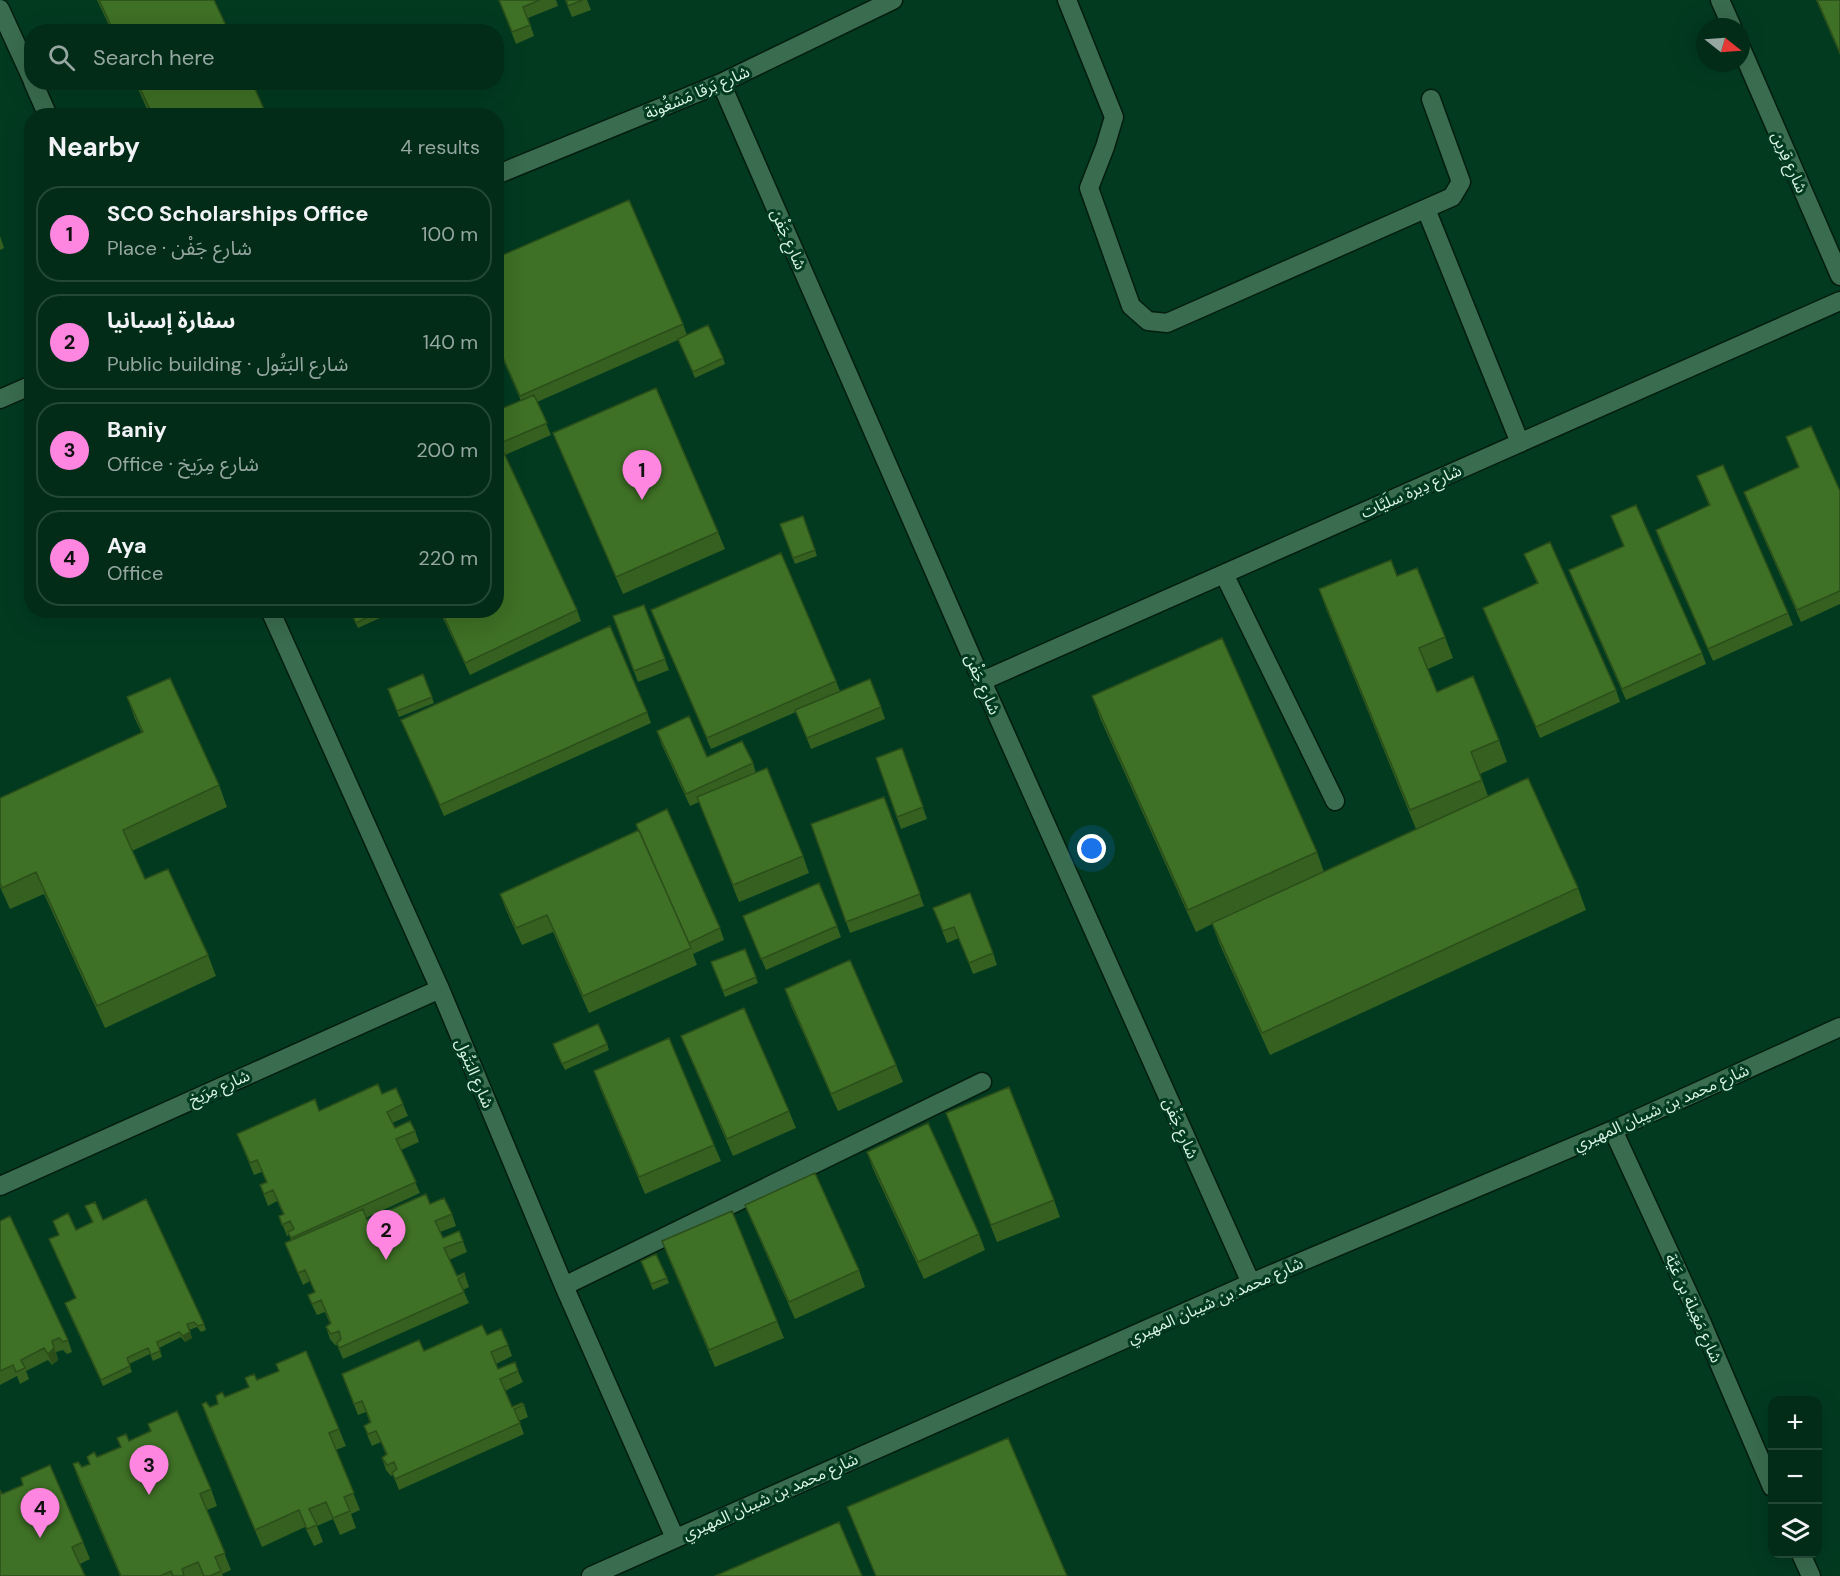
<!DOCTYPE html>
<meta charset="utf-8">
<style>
:root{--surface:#022c18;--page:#103825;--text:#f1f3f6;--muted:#96a7a2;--line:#234837;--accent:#fe86e1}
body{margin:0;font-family:"DM Sans","Noto Sans Arabic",sans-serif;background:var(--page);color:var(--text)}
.controls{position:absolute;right:18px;bottom:18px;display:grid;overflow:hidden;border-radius:12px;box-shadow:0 6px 24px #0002}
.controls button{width:54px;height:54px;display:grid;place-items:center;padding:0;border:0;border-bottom:2px solid var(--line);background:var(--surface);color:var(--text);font:30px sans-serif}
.compass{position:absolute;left:1696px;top:18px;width:54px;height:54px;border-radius:50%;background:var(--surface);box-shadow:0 6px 24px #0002;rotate:107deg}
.you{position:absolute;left:1092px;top:849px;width:21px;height:21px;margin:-15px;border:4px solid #fff;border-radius:50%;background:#1a73e8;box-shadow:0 0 0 9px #1a73e833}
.badge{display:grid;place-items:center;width:39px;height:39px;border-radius:50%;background:var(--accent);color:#111;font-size:20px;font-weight:700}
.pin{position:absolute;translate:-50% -50px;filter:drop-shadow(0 2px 3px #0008)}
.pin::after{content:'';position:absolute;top:32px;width:21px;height:18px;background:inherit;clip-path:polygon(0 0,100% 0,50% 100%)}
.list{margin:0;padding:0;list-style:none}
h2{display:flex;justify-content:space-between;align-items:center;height:78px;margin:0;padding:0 24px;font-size:26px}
h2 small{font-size:20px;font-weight:400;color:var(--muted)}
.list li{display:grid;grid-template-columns:39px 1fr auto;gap:18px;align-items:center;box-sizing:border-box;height:96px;margin:0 12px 12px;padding:0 12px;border:2px solid var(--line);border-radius:24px}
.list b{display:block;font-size:22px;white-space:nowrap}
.list p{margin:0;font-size:20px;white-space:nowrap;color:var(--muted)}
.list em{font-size:20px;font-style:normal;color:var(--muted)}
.icon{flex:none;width:33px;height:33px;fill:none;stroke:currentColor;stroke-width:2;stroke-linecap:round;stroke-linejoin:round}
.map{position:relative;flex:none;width:1840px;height:1576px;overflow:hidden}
.search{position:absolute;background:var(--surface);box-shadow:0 6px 24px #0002;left:24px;top:24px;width:480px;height:66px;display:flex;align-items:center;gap:15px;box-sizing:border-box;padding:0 21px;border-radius:24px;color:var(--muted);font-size:22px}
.panel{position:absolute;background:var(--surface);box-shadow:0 6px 24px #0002;left:24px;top:108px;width:480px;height:510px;border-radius:24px}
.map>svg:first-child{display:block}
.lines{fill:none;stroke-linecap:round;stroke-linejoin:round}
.minor-casing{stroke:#041d0f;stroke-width:21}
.minor{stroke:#3a6c4f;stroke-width:18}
.wall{fill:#356020}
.shaded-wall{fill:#2b4e1a}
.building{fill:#3e7025;stroke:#2b4e1a;stroke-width:1.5}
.labels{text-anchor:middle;stroke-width:6;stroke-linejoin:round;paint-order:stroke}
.street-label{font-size:16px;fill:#daf4e3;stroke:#023a20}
</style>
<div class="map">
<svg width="1840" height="1576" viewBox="0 0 1840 1576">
<rect width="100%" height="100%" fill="#023a20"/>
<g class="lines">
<!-- minor casing -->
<g class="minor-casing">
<path id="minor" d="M1067,0L1114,117L1105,147L1089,188L1131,306L1148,321L1167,323L1452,197L1461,182L1431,99
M1720,0L1732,27
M0,9L32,79
M1741,48L1840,276
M33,82L48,116
M721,83L982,681L1251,1283
M496,175L721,83L893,0
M1426,209L1520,443
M0,399L32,385
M1224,574L1335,801
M270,610L440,989L564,1286L675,1538
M982,681L1840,301
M1613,1130L1701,1321L1772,1487
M0,1186L440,989
M564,1286L982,1082
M1801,1554L1811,1576
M591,1576L1251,1283L1613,1130L1840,1027"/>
</g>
<!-- minor -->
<use href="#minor" class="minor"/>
</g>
<!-- wall -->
<path class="wall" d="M97,0H214L229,32H112Z
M499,0H556L558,6L528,18L534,36L516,44Z
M565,0H587L591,10L572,17Z
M1816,0H1840V55Z
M135,82H252L267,116H150Z
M0,236L4,248L0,250Z
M496,258L683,324L687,335L723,358L725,364L695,378L678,340L537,402L551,435L505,455L577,610L581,621L470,675L439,610H496V411L521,401L496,344Z
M553,433L718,532L725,549L623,594L560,450Z
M1786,437L1840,491V604L1801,622L1748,503L1744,492L1798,467Z
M1697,476L1788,613L1793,625L1713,661L1660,542L1656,530L1709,506Z
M803,516L817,556L795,564L780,524Z
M1611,516L1702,653L1706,664L1626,700L1573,581L1569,570L1623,546Z
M1524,554L1616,690L1620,702L1540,738L1487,619L1483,608L1537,583Z
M1397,576L1445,637L1453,658L1428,669L1437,692L1499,740L1507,762L1480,774L1488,796L1578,888L1586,910L1270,1055L1220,945L1212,924L1196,932L1100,718L1092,696L1317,852L1324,872L1416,829L1327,611L1319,589Z
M644,605L669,670L638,682L613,616Z
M349,610H392L393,612L358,628Z
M651,610L836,681L840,691L881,707L885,719L811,749L796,712L711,749Z
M423,674L434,703L399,717L388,689Z
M127,697L219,785L227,807L132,851L145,879L208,955L216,976L105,1028L44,894L10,909L0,887V798L142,733L135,719Z
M647,712L651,723L444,816L406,731L401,720Z
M657,731L707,757L753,763L756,773L803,856L809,873L739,902L699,802L690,806L661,743Z
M902,748L927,819L901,829L876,758Z
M884,797L924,906L850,933L811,824Z
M636,824L720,928L724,940L693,954L697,965L589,1013L553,932L522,945L506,910L500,894L638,831Z
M933,908L993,953L997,965L973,974L959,938L947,943Z
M743,916L837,926L841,937L766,970Z
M745,949L758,983L725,997L711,962Z
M785,989L896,1065L903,1082L838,1111L791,1006Z
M681,1036L789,1111L796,1128L733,1156L688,1053Z
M607,1044L609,1050L565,1070L555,1050Z
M594,1071L714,1145L721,1161L645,1194L600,1088Z
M382,1094L403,1104L408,1116L392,1123L395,1128L415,1131L419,1142L401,1150L420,1193L366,1218L367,1220L430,1204L452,1214L456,1226L440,1232L443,1238L459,1231L467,1252L449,1260L457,1276L465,1275L469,1287L463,1290L469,1303L343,1359L337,1345H335L330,1339L326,1327L330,1324L325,1312L317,1315L313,1307L308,1295L315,1292L310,1281L303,1285L290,1255L285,1243L291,1241L289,1235L287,1236L279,1216L283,1214L277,1201L268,1206L260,1185L266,1182L262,1172L254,1175L237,1134L319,1111Z
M946,1113L1054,1200L1060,1217L997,1242Z
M867,1152L979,1234L985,1250L924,1279L873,1169Z
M745,1205L859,1270L865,1287L795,1319L752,1222Z
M85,1206L103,1220L204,1324L206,1330L201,1332L197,1327L189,1330L192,1338L185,1342L181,1337L159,1348L162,1357L153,1361L150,1354L129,1364L132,1372L103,1386L67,1309L65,1303L76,1298L49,1239L76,1230L92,1222Z
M0,1221L68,1340L72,1352L67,1354L63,1350L56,1352L58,1360L52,1365L48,1360L26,1371L29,1379L20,1384L17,1376L0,1385Z
M662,1241L777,1321L784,1338L715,1367L668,1257Z
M643,1267L667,1278L669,1283L653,1290Z
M487,1335L508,1345L512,1356L496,1364L498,1369L518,1371L523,1382L505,1391L512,1407L524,1405L528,1417L519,1421L524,1434L399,1490L393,1475L391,1476L386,1470L382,1458L386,1455L381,1442L372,1446L368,1437L364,1426L370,1423L366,1412L358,1415L342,1374L424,1351Z
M276,1364L339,1429L346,1446L336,1450L360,1510L351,1514L356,1528L340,1535L333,1519L317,1526L323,1542L314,1546L305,1527L262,1547L208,1421L202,1404L210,1407L218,1404L249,1387L245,1378L257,1380L279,1372Z
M148,1424L211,1489L217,1506L207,1510L231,1570L222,1574L223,1576H120L79,1481L73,1464L82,1467L90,1465L97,1457L121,1447L129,1441L150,1431Z
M2,1494L83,1542L90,1559L80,1564Z"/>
<!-- shaded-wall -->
<path class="shaded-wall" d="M190,1332L192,1338L185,1342L183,1336Z
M52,1341L58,1360L52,1365L48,1354Z"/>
<!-- building -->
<path class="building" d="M99,0H214L229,32H114Z
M499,0H540L523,7L530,25L512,32Z
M566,0H583L568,6Z
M1817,0H1840V53Z
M137,82H252L267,116H153Z
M629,200L683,324L520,396L496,342V258Z
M708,325L723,358L693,372L678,339Z
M656,388L718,532L616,577L553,433Z
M534,395L547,423L496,445V411Z
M1811,426L1840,491V591L1797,610L1744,492L1799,467L1786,437Z
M504,453L577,610L465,663L441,610H496V457Z
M1723,465L1788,613L1708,649L1656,530L1710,505L1697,476Z
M1636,505L1702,653L1622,689L1569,570L1624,546L1611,516Z
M803,516L815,550L793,558L780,524Z
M1550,542L1616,690L1536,727L1483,608L1538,583L1524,554Z
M781,553L836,681L707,738L651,610Z
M1391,560L1397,576L1417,568L1445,637L1419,648L1437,692L1473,676L1499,740L1471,752L1482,780L1410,810L1319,589Z
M644,605L665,659L634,671L613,616Z
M350,610H382L356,623Z
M610,626L647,712L440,805L401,720Z
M1222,638L1317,852L1188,910L1092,696Z
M423,674L432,697L397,711L388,689Z
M170,678L219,785L123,830L145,879L168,869L208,955L97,1006L36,872L2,888L0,883V798L143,732L127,697Z
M870,679L881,707L807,738L795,710Z
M689,716L707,757L742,741L753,763L686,794L657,731Z
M902,748L923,807L897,817L876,758Z
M767,768L803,856L733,885L697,797Z
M1528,778L1578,888L1262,1033L1212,923Z
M884,797L920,894L846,922L811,824Z
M667,809L720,928L689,943L636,824Z
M639,830L691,948L583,996L547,915L516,928L500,894Z
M819,883L837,926L761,959L743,916Z
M970,893L993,953L969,963L954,927L943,931L933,908Z
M745,949L756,977L723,991L711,962Z
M850,960L896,1065L831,1094L785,989Z
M744,1008L789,1111L727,1139L681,1036Z
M598,1024L607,1044L562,1064L553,1044Z
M669,1038L714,1145L639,1177L594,1071Z
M378,1084L382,1094L396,1088L403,1104L387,1112L395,1128L410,1121L415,1131L396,1139L416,1182L291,1238L288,1232L294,1229L290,1221L282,1225L279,1216L284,1214L273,1190L264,1194L260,1185L267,1182L257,1160L250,1163L237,1134L315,1099L319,1111Z
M1009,1087L1054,1200L991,1225L946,1113Z
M928,1123L979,1234L918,1262L867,1152Z
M815,1173L859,1270L789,1302L745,1205Z
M426,1194L430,1204L444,1198L452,1214L435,1221L443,1238L459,1231L463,1241L444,1248L457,1276L464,1273L465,1275L458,1279L464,1292L339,1348L337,1343L341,1339L339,1331L331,1334L326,1327L331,1323L321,1300L312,1304L308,1295L315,1292L305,1270L298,1273L285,1243L363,1209L367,1220Z
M146,1199L204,1324L198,1326L194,1322L187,1324L190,1332L183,1336L179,1332L157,1342L160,1351L151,1355L148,1348L127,1358L130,1366L101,1380L65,1303L76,1298L49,1239L59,1235L53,1221L68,1213L76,1230L93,1222L85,1206L95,1202L103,1220Z
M732,1211L777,1321L709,1350L662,1241Z
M10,1216L68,1340L63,1342L59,1338L52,1341L54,1348L48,1354L44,1348L21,1360L25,1368L16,1372L13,1365L0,1371V1221Z
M656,1254L667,1278L651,1284L641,1261Z
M482,1325L487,1335L501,1329L508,1345L491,1352L498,1369L515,1362L518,1371L500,1379L512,1407L522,1403L524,1405L514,1409L520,1423L395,1479L392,1473L397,1469L394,1462L387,1465L382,1458L387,1454L376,1431L368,1434L364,1426L371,1422L362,1401L354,1404L342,1374L419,1340L424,1351Z
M306,1351L339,1429L329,1433L354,1493L344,1497L350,1511L333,1518L326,1502L309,1509L317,1525L307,1529L299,1510L255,1530L202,1404L206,1402L210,1407L218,1404L216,1396L222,1392L225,1397L249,1387L245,1378L254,1374L257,1380L279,1371L276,1364Z
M177,1411L211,1489L200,1494L225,1553L215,1557L221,1571L210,1576H204L198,1562L182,1569L184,1576H173L171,1571L160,1576H121L73,1464L78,1462L82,1467L90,1464L87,1457L94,1452L97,1457L121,1447L117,1438L126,1434L129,1441L151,1431L148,1424Z
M1008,1438L1067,1576H876L847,1507Z
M50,1465L83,1542L72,1547L85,1576H0V1490L2,1494L23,1485L21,1478Z
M839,1522L862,1576H715Z"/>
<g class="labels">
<!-- street labels -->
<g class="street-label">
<text transform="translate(697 92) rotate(-23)" y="6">شارع بَرقا مَشغُونة</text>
<text transform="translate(1790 162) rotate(66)" y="6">شارع قِرين</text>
<text transform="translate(789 239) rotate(66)" y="6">شارع جَفْن</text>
<text transform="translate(1411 491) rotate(-24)" y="6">شارع دِيرة سلَيَّات</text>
<text transform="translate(983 684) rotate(66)" y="6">شارع جَفْن</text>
<text transform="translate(475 1073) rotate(67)" y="6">شارع البَتُول</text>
<text transform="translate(219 1087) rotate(-24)" y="6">شارع مِرَيخ</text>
<text transform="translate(1661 1107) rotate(-24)" y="6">شارع محمد بن شيبان المهيري</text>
<text transform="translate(1181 1128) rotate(66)" y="6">شارع جَفْن</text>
<text transform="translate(1215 1300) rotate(-24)" y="6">شارع محمد بن شيبان المهيري</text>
<text transform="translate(1694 1308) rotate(66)" y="6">شارع مَغِيلة بن عَيَّة</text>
<text transform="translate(770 1496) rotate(-24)" y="6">شارع محمد بن شيبان المهيري</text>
</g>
</g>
</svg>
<div class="controls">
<button>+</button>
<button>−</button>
<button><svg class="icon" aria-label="layers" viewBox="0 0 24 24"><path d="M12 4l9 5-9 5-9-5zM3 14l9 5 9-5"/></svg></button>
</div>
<svg class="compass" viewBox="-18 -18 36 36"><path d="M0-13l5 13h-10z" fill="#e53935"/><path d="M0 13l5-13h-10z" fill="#96a7a2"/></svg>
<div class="you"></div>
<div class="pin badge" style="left:642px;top:500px">1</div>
<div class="pin badge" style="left:386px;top:1260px">2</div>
<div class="pin badge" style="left:149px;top:1495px">3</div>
<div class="pin badge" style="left:40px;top:1538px">4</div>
<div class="search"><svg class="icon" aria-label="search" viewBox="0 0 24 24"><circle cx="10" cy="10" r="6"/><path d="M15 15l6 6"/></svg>Search here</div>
<section class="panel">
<h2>Nearby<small>4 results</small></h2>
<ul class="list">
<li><span class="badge">1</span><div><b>SCO Scholarships Office</b><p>Place · شارع جَفْن</p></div><em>100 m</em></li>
<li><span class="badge">2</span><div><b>سفارة إسبانيا</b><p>Public building · شارع البَتُول</p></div><em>140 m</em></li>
<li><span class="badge">3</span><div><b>Baniy</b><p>Office · شارع مِرَيخ</p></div><em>200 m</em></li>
<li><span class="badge">4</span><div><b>Aya</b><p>Office</p></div><em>220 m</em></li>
</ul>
</section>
</div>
